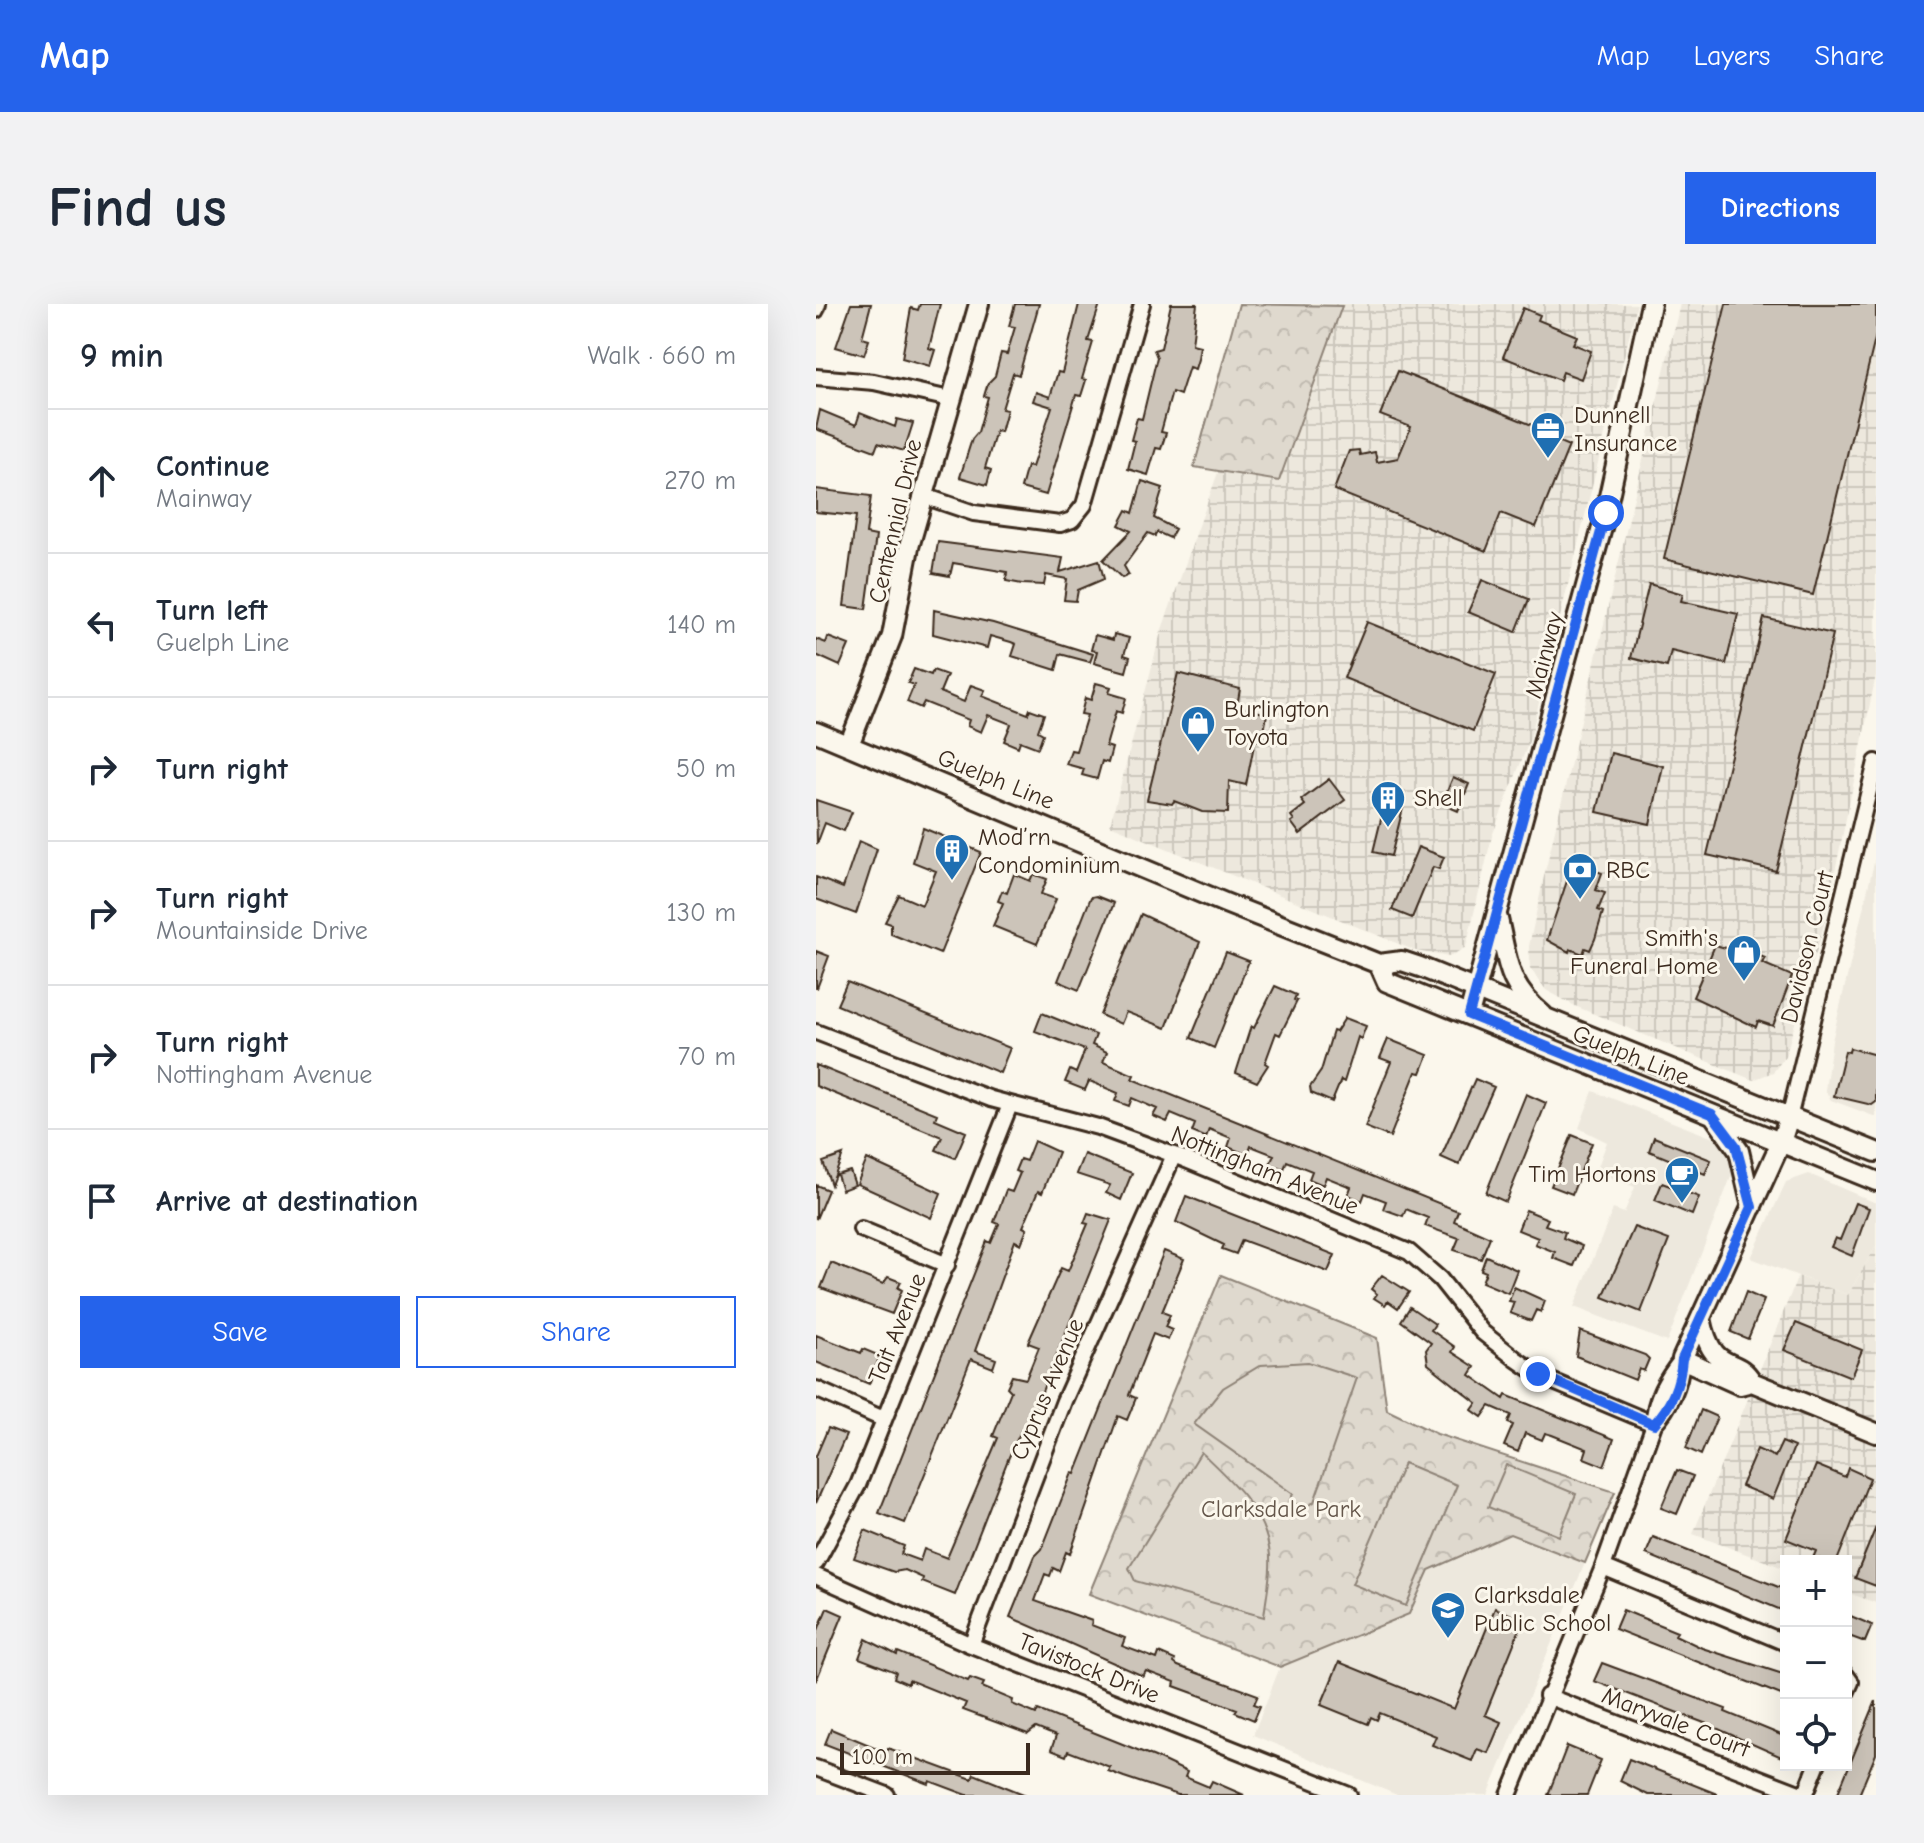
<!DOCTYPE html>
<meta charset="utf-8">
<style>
:root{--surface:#fff;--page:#f2f2f3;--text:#1f2937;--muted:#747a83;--line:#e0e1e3;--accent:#2563eb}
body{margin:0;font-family:"Comic Neue",sans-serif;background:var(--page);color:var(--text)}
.controls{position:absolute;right:24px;bottom:24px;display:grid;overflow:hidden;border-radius:0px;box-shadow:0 8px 32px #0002}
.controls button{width:72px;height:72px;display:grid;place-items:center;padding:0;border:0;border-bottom:2px solid var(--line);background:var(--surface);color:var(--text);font:40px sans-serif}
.scale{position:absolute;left:24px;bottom:20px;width:190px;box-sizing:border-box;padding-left:8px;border:4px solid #3b2a1e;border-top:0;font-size:22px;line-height:28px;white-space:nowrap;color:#3b2a1e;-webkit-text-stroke:6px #fbf7ec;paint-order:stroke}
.stop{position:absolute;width:24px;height:24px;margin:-18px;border:6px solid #2563eb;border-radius:50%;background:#fff}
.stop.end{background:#2563eb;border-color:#fff;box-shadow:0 2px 8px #0008}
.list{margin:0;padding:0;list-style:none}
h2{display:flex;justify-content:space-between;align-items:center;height:104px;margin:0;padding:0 32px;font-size:34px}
h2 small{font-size:26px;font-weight:400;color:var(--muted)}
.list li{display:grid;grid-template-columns:52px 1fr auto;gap:24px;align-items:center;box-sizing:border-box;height:144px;padding:0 32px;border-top:2px solid var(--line)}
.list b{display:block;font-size:30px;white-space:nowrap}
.list p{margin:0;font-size:26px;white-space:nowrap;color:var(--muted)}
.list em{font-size:26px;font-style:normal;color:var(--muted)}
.actions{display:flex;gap:16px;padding:24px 32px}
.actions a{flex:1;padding:18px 0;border:2px solid var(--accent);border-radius:0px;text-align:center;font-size:28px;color:var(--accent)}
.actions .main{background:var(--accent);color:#fff}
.icon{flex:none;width:44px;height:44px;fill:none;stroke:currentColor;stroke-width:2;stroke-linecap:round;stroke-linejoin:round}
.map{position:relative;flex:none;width:1060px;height:1491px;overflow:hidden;border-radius:0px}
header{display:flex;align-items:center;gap:48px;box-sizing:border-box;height:112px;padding:0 40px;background:var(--accent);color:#fff}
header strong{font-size:38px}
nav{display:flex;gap:44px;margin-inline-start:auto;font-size:28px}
.intro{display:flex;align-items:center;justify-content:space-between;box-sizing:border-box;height:192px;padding:0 48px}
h1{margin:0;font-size:56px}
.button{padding:20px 36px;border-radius:0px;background:var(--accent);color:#fff;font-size:28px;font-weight:700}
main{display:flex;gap:48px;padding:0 48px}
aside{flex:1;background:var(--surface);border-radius:0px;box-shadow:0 8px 32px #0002}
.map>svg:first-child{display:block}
.built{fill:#ede8dd}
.industrial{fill:url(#industrial-grid)}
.forest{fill:url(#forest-crowns);stroke:#8d8276;stroke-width:2}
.garden{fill:#dfd9ce;stroke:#8d8276;stroke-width:2}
.building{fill:#ccc4b9;stroke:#3b2a1e;stroke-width:2}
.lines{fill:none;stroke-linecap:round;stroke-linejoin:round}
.street-casing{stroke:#3b2a1e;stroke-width:20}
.secondary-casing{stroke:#3b2a1e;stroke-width:24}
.street{stroke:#fbf7ec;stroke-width:14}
.secondary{stroke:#fbf7ec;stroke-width:18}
.route{stroke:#2563eb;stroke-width:10}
.labels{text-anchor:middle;stroke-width:6;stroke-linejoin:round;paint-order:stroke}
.poi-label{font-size:24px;fill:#3b2a1e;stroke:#fbf7ec;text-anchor:start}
.street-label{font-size:24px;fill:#3b2a1e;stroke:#fbf7ec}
.park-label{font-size:24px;fill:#64564a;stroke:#fbf7ec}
</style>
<header>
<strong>Map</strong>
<nav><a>Map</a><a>Layers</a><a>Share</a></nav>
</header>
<div class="intro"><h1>Find us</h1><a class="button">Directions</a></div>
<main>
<aside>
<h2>9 min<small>Walk · 660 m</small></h2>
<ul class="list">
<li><svg class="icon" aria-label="ahead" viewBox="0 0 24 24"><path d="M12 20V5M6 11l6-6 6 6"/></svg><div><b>Continue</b><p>Mainway</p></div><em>270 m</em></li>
<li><svg class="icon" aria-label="left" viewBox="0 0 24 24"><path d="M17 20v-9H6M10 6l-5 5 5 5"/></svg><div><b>Turn left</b><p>Guelph Line</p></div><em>140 m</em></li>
<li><svg class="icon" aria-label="right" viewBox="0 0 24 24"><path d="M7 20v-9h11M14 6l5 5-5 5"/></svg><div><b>Turn right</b></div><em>50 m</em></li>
<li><svg class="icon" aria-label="right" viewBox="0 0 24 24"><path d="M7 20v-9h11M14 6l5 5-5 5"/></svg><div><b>Turn right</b><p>Mountainside Drive</p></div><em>130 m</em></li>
<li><svg class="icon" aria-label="right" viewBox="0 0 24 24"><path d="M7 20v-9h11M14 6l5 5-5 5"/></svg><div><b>Turn right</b><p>Nottingham Avenue</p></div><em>70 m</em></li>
<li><svg class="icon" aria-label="arrive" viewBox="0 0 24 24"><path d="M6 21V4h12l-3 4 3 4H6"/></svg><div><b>Arrive at destination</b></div></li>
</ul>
<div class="actions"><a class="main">Save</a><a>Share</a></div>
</aside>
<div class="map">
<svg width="1060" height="1491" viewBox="0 0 1060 1491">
<defs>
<pattern id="industrial-grid" width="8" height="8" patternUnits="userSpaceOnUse" patternTransform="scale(2)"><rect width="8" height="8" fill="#ede8dd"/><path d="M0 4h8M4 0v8" fill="none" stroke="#ccc7bd"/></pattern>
<pattern id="forest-crowns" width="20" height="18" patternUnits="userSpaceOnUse" patternTransform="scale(2)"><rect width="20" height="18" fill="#dfd9ce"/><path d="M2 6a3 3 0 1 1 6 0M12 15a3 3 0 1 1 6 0" fill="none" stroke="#c0bab0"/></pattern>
</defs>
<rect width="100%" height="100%" fill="#fbf7ec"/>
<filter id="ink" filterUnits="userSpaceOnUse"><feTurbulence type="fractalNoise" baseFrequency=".0125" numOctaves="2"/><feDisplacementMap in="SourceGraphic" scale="16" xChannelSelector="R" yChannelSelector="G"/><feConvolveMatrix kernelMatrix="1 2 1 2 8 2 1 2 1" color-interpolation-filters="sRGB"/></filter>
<g filter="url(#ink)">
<!-- built -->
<path class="built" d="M1060,550V813L1015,796L1009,786L1016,737Z
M777,787L905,837L914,851L918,865L851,1038L758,1003L797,905L808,909L819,883L780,868L791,838L763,824Z
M993,870L1060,899V942L1032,991L935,954L970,878Z
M694,1230L769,1259L672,1491H581L437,1431L464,1363L593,1310L613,1266Z"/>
<!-- industrial -->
<path class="industrial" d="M452,0H821L714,435L676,532L650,643L633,653L600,647L294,521L345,328L415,132Z
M864,0H1060V371L1007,625L969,753L957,768L937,776L759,702L730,686L714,664L713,642L729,568Z
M1060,942V1299L1030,1288V1257H970V1265L877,1230L982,972L1032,991Z"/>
<!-- forest -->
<path class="forest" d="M423,0L526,2L463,177L378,163Z
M405,971L561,1034L571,1106L621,1130L799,1188L769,1259L694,1230L613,1266L593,1310L464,1363L273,1290Z"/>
<!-- garden -->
<path class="garden" d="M492,1058L541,1074L498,1198L489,1203L473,1198L477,1190L378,1120L407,1084L445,1061Z
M385,1148C413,1175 446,1203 453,1244C457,1265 450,1292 448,1313L319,1277L313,1264Z
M588,1159L641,1181L590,1302L536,1280Z
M690,1161L760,1190L743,1232L672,1203Z"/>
<!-- building -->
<path class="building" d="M35,0H55L46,34L53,36L48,51L20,43Z
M104,0H124L113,44L119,46L114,62L86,54L95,4L102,6Z
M199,0H223L203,71L197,69L186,105L191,106L185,128L180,127L169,164L175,166L171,181L144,173L156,135L162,128L172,93L168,92L172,79L179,72L185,49L191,50L199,23L193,22Z
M263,0H284L272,37L277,38L266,75L270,76L265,92L260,91L230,191L205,184L211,162L216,163L236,103L217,97L220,88L234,93L242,68L246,69Z
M355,0H381L376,40L384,42L382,55L379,65L373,63L364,91L356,88L345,128L350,129L345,145L340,144L332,171L312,165L319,137L315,136L321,114L326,115L341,53L338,46L345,44Z
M910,0H1060V31L997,291L848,255Z
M707,4L724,11L722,16L761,32L757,40L775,47L765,75L747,68L744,76L687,53Z
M582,67L731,127L729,132L753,142L720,223L685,209L670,247L518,186L533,147L543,146L544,151L559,148L561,158L582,154L595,123L564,111Z
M4,106L40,121L44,109L79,123L81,115L97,119L88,147L62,139L59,147L0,125Z
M326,177L347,184L338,214L359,225L354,234L341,228L339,232L332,229L308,262L313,271L306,274L287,256L315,227L303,221L311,206L317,209Z
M0,185L55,192L50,230L60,232L50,305L28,302L40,212L0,208Z
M122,238L247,254L244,268L283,256L288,275L262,286L260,297L248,296L251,275L230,271L228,281L206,280L190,277L191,268L137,259L134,272L117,269Z
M666,276L713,295L700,328L652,308Z
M833,280L867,290L865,297L922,310L910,360L855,347L851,363L815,354Z
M118,306L177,319L277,350L274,358L244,350L240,366L196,352L200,340L195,338L174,332L171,344L117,330Z
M948,314L1017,330L960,567L891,551Z
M551,318L680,370L657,427L528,374Z
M298,330L313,334L308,351L314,353L310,368L278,359L281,347L275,346L279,331L297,336Z
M12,333L33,341L24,362L0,351V335L10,339Z
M98,365L115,371L117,366L131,371L124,388L148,398L155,381L169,386L166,392L212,410L214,405L228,410L222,427L227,430L222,444L204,437L202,443L188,437L195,420L172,411L165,428L151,422L153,416L108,398L105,404L91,398L98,381L92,379Z
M362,369L424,385L421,402L451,410L446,437L439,436L430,481L413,477L412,509L386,508L358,497L356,500L331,496Z
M280,379L295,383L293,389L310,394L306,409L300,407L290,442L296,444L292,459L286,457L281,475L266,471L268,465L250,460L255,446L260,447L271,411L265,410L269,394L275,396Z
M795,449L847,462L834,520L781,508Z
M637,473L653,480L642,507L626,500Z
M513,475L529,496L484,530L475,518L478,516L475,512L489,501L485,496Z
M0,496L36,508L28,527L9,519L1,540Z
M569,499L587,504L575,552L557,548Z
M107,524L165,548L124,650L75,630V620L69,618L83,591L106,601L120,567L97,558Z
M43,537L61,545L40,610L0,595V573L27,584Z
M602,543L628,553L623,565L617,563L596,614L576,606Z
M764,561L786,569L780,586L789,589L782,606L787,608L779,635L774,646L769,644L767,650L754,645L753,648L731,636L752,574L757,576Z
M198,570L214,577L217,570L231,575L225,590L240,595L221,640L177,622L187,599L182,597L186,587L191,589Z
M280,592L298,599L263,686L242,677L275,593Z
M325,610L384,638L350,724L310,708L305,720L284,711Z
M899,641L928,649L930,646L949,654L946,659L976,672L957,722L942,717L940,723L877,693Z
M0,647L13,652L1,684H0Z
M410,648L433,657L398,744L375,734Z
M31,678L194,744L184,769L21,701Z
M459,682L480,691L478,696L481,697L464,731L460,729L449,759L452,761L441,778L420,769L435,722L438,724Z
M226,709L280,731L276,741L291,748L287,758L318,771L316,775L642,907L638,917L674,933L665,955L638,946L643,934L609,922L612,914L590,905L587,912L567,905L570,897L549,889L546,897L532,891L535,883L510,873L507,881L493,875L496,867L471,857L468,865L454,860L458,851L435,842L432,851L412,843L415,834L393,825L390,834L376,828L379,820L355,810L351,818L337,812L341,805L316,794L313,802L299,797L302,789L276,778L273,777L269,786L249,778L254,766L260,769L269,746L219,727Z
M529,714L550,722L545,735L542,733L528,778L525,776L516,798L495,789L494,783L505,767L517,727L520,728Z
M572,735L612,751L605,769L600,768L574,833L549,823L575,758L564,754Z
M1034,744L1060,751V798L1056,801L1018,792L1029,747L1033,748Z
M0,761L121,810L119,815L150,828L139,854L120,846L126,833L0,782Z
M659,775L678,783L643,861L625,853Z
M710,790L730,799L690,898L670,889Z
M756,831L776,839L756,890L735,882Z
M838,833L895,856L889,870L833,847Z
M218,837L242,848L226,889L222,887L207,923L211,925L205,940L199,937L159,1047L180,1055L177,1064L155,1055L89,1219L63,1209L171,937L175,939L183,920L178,918L190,886L196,888L204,869L199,867L204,855L210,857Z
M268,850L316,869L305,896L290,889L294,881L260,870Z
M27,851L15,881L7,858Z
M51,855L125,889L115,914L41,880Z
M34,867L39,881L26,886L21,871Z
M846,879L883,893L876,911L839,896Z
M0,881L12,886L0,915Z
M370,892L519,951L512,968L426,936L420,950L406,945L408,941L360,918Z
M1039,899L1053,904L1036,952L1015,943L1019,934L1024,936Z
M710,906L732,915L729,921L749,928L747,934L766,942L758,962L737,954L739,948L719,940L722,934L702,926Z
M272,909L295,916L212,1122L205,1127L193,1153L139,1291L106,1278L107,1274L89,1266L78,1268L38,1254L49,1226L88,1242L85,1250L104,1257L108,1245L131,1254L182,1134L177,1132L195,1087L191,1083L196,1072L210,1075L223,1043L212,1039L245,964L252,967L272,920L268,919Z
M818,923L853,936L825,1008L787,993Z
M348,947L368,955L346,1008L354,1011L349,1023L356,1026L352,1036L337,1030L313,1091L320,1094L311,1116L302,1112L254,1250L250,1248L243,1267L237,1264L234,1272L229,1270L219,1297L276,1317L275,1321L309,1334L306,1342L341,1355L343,1349L359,1356L358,1359L362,1362L442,1391L438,1400L444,1402L438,1416L419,1408L421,1405L358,1382L359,1378L330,1367L327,1372L194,1313L219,1252L226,1245L256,1169L259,1170Z
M670,952L701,966L692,989L666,978L670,968L665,966Z
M15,959L67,980L72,973L85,978L82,984L86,986L76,1010L5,984Z
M566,971L593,988L582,1004L572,997L569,1001L558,994L561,990L555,985Z
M698,983L729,997L725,1008L720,1006L715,1017L694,1009L698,998L693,997Z
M930,988L948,996L932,1035L915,1028Z
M594,1003L619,1020L615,1026L639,1043L636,1048L659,1063L654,1071L688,1095L690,1091L798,1135L788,1162L768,1154L771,1145L736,1131L729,1129L726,1136L709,1129L702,1148L688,1142L697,1121L692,1119L695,1111L674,1102L666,1113L656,1106L661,1099L612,1060L610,1046L615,1039L585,1017Z
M980,1019L1046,1046L1035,1073L968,1046Z
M764,1027L829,1051L833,1055L828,1067L823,1065L819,1076L760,1052Z
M0,1031L45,1049L47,1045L64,1052L53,1080L0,1058Z
M885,1106L901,1113L885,1151L870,1144Z
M12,1124L30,1131L0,1199V1152Z
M966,1138L978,1143L957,1195L925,1182L941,1145L959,1153Z
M1000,1161L1029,1173L1032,1164L1054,1174L1021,1257L997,1254L1000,1247L970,1235Z
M861,1166L877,1172L861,1210L845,1204Z
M1060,1223V1282L1039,1274Z
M837,1233L970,1286V1308L830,1250Z
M11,1304L27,1311L0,1377V1331Z
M679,1304L703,1314L701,1320L705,1322L669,1411L685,1418L672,1449L661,1445L656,1457L616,1441L620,1432L564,1409L561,1416L555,1413L552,1420L505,1401L523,1358L638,1405Z
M807,1306L861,1328L859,1331L886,1344L970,1371V1393L799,1325Z
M1030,1310L1056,1321L1049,1338L1030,1331Z
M50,1335L81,1351L82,1348L152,1377L154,1374L168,1379L166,1383L197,1396L196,1400L220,1410L222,1406L339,1453L371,1468L369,1473L393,1483L396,1477L428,1491H362L308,1473L292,1467L294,1463L252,1447L250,1452L235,1446L240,1432L220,1424L212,1430L147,1406L150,1399L93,1376L92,1380L78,1374L80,1368L43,1354Z
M786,1359L910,1405L909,1408L970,1433V1455L891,1420L778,1377Z
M1060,1397V1450L1043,1491H1021Z
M15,1425L70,1448L72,1444L156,1475L158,1470L210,1491H151L114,1477L113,1480L9,1440Z
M751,1442L785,1456L771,1491H732Z
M813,1455L901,1490V1491H832L804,1477Z"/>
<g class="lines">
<!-- street casing -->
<g class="street-casing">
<path id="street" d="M0,6L2,0
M0,73L58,78L134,95
M108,192L158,209L244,220L256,216L268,201L326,0
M0,728L175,795L282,823L358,851L593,948L624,975L666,1028L700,1055L726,1073L838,1120
M974,810L1060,458
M45,925L131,961
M0,1085L67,1115
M838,1120C855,1102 864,1080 866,1056
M0,1259L42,1181L194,801
M787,1263L970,1339
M0,1272L155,1341L533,1491
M155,1341L248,1097L358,851
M1030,1371L1035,1378L1030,1389
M731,1392L983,1489H990L1001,1461
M0,1464L71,1491
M693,1491L787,1263L838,1120C837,1096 851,1074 866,1055"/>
</g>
<!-- secondary casing -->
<g class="secondary-casing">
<path id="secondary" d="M0,428L409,599L563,660L586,657L604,663L1060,848
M33,441L76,332L93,243L163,0
M682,615C692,657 690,681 727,711
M563,660L571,678L1060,877
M653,711L787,220L835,0
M898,812L923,847L936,903
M885,1014C897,1074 920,1049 936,1078L1060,1129
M936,1078L924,1081L866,1055L965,838L974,810"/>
</g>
<!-- street -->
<use href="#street" class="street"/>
<!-- secondary -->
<use href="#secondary" class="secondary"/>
</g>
</g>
<g class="lines" filter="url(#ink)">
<!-- route -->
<path class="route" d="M722,1070L838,1120C855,1102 864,1080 866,1055L936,903L920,842L896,810L653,711L790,209"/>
</g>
<!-- icons -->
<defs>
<g id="office-pin" transform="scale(1.8)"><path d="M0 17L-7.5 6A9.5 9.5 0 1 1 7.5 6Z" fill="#1f6fb2" stroke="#fbf7ec"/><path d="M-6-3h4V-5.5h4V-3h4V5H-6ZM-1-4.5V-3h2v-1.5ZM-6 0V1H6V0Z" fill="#fff"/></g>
<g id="shop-pin" transform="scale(1.8)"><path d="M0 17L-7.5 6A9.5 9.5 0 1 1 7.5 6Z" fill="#1f6fb2" stroke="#fbf7ec"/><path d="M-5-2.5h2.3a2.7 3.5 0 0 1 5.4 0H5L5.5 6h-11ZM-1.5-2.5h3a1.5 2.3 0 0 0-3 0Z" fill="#fff"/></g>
<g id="building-pin" transform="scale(1.8)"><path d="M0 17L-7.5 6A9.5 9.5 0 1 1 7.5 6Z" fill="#1f6fb2" stroke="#fbf7ec"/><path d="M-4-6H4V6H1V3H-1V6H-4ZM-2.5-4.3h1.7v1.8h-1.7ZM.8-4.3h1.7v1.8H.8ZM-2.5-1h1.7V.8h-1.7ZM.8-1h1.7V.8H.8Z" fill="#fff"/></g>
<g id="bank-pin" transform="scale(1.8)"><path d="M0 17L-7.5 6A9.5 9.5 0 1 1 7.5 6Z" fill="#1f6fb2" stroke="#fbf7ec"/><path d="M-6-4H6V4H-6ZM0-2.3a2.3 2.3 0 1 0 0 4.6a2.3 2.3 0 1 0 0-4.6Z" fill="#fff"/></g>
<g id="cafe-pin" transform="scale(1.8)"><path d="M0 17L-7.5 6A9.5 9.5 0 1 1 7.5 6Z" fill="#1f6fb2" stroke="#fbf7ec"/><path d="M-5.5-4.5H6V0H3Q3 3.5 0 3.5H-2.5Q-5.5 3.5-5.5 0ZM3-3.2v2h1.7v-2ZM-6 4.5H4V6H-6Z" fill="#fff"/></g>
<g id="school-pin" transform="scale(1.8)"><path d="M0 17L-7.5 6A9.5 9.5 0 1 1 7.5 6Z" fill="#1f6fb2" stroke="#fbf7ec"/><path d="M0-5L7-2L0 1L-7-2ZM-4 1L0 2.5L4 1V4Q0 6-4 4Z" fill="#fff"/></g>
</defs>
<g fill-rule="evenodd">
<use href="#office-pin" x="732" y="125"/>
<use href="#shop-pin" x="382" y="419"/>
<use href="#building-pin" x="572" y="494"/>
<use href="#building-pin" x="136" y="547"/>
<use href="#bank-pin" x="764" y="566"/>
<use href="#shop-pin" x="928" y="648"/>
<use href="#cafe-pin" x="866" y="870"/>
<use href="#school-pin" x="632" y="1305"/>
</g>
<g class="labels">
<!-- poi labels -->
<g class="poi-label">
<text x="758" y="119">Dunnell<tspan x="758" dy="28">Insurance</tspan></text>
<text x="408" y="413">Burlington<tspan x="408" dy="28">Toyota</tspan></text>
<text x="598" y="502">Shell</text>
<text x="162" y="541">Mod’rn<tspan x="162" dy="28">Condominium</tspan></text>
<text x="790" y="574">RBC</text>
<text x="902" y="642" text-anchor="end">Smith's<tspan x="902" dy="28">Funeral Home</tspan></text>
<text x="840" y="878" text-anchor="end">Tim Hortons</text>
<text x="658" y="1299">Clarksdale<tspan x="658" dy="28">Public School</tspan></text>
</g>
<!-- street labels -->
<g class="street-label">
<text transform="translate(79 217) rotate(-77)" y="8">Centennial Drive</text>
<text transform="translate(728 351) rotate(-75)" y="8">Mainway</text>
<text transform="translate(180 475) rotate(22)" y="8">Guelph Line</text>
<text transform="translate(991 643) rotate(-76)" y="8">Davidson Court</text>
<text transform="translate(815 751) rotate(22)" y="8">Guelph Line</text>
<text transform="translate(449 866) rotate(22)" y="8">Nottingham Avenue</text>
<text transform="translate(81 1024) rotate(-68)" y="8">Tait Avenue</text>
<text transform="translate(231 1085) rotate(-67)" y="8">Cyprus Avenue</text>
<text transform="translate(273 1364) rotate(22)" y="8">Tavistock Drive</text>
<text transform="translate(860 1418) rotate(21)" y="8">Maryvale Court</text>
</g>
<!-- park labels -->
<g class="park-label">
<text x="465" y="1213">Clarksdale Park</text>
</g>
</g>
</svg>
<div class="controls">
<button>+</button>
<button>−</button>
<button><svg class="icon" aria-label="locate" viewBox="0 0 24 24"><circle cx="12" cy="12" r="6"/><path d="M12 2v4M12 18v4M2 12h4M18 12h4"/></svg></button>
</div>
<div class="scale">100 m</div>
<div class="stop" style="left:790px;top:209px"></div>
<div class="stop end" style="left:722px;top:1070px"></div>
</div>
</main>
